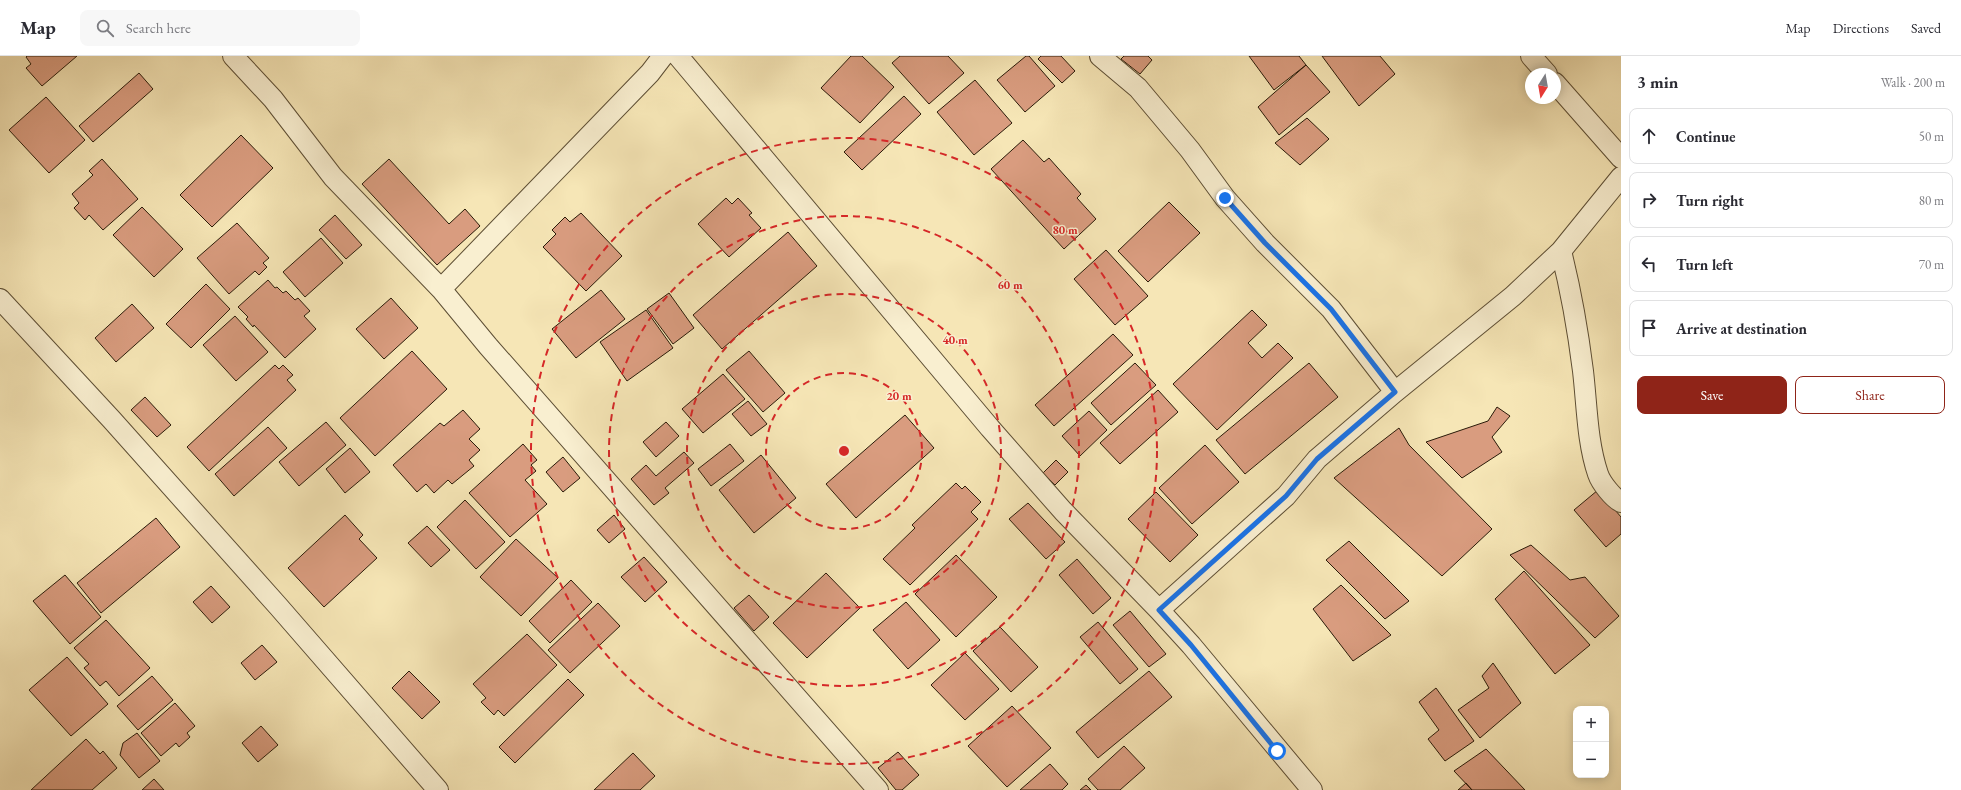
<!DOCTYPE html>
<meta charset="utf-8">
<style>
:root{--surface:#fff;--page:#f7f7f7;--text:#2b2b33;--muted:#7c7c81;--line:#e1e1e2;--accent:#8f2418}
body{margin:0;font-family:"EB Garamond",serif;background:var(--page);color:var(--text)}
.controls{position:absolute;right:12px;bottom:12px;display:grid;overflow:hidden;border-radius:8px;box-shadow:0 2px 10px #0003}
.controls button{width:36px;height:36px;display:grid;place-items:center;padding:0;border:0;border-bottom:1px solid var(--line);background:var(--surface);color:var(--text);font:20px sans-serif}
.compass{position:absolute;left:1525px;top:12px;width:36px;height:36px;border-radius:50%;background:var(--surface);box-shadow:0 2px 10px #0003;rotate:191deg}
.stop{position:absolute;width:12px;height:12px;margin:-9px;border:3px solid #1a73e8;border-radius:50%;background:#fff}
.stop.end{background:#1a73e8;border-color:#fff;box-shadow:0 1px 4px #0008}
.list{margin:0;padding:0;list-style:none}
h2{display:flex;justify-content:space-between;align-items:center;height:52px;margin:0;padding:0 16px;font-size:17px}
h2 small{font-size:13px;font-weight:400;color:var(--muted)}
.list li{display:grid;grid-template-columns:26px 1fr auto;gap:12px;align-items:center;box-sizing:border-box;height:56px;margin:0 8px 8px;padding:0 8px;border:1px solid var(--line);border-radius:8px}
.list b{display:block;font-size:15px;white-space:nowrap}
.list em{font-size:13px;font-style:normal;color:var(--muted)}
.actions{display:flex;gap:8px;padding:12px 16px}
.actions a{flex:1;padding:9px 0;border:1px solid var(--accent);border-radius:8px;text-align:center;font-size:14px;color:var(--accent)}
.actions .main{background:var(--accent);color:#fff}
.icon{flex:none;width:22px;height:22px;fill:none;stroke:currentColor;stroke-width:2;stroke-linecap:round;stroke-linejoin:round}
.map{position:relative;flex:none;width:1621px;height:734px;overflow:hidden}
header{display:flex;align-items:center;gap:24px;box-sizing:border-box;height:56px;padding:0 20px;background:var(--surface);border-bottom:1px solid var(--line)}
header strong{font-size:19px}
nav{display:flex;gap:22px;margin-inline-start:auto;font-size:14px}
.search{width:280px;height:36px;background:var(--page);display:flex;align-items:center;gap:10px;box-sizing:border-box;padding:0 14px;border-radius:8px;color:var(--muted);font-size:15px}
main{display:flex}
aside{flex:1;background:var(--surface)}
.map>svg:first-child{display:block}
.building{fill:#d99c7f;stroke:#2a1b09}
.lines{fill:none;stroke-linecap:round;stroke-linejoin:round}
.street-casing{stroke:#5d4e34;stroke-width:22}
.street{stroke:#f9efd0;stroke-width:20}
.route{stroke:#1a73e8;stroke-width:5}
.ring{fill:none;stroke:#d62828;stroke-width:2;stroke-dasharray:7 5}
.centre{fill:#d62828;stroke:#f9efd0;stroke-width:2}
.ring-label{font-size:12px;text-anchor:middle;font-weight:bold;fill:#d62828;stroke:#f9efd0;stroke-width:3;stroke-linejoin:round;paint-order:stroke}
</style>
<header>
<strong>Map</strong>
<div class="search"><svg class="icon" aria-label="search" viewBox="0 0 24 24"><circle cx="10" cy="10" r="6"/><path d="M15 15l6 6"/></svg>Search here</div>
<nav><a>Map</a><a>Directions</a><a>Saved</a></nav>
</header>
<main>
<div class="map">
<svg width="1621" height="734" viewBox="0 0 1621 734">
<rect width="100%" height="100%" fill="#f6e6b6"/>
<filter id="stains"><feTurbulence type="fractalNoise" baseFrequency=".005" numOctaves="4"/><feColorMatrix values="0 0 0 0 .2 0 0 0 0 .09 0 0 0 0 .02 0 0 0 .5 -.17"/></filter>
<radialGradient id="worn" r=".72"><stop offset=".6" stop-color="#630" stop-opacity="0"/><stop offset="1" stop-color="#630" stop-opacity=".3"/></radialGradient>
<!-- building -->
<path class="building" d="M27,0H77L42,30L26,12L31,8L26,1Z
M851,0H862L894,31L860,67L821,32Z
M900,0H948L964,17L929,48L892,7Z
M1026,0H1029L1055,30L1025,56L997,24Z
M1041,0H1061L1075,15L1062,27L1038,3Z
M1124,0H1148L1152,4L1140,18L1121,3Z
M1249,0H1299L1306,9L1274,34Z
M1322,0H1380L1395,18L1359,50Z
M1306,9L1330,36L1279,79L1258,51Z
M139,17L153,33L93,86L79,70Z
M975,24L1012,67L974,99L937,56Z
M904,40L921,58L862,114L844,96Z
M46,41L85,84L49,117L9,74Z
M1307,62L1329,83L1300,109L1275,87Z
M241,79L273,112L212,171L180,139Z
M1023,84L1044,106L1049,102L1081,138L1077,142L1096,163L1064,193L991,113Z
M102,103L138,143L103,174L89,159L85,164L74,152L79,147L72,138L93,119L89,115Z
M389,103L449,168L465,153L480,170L437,209L362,128Z
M726,142L732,148L738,142L752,157L749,159L761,172L729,201L698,168Z
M1169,146L1200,177L1148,226L1118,195Z
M142,151L183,193L154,221L113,179Z
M581,157L622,200L586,235L543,191L556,178L552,174L565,161L570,166Z
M335,159L362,189L346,203L319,174Z
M237,167L269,202L263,207L267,211L259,219L255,215L229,238L197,202Z
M788,176L817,210L722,293L693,259Z
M321,182L343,207L305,241L283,216Z
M1106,194L1148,240L1115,269L1074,223Z
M268,224L275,232L277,231L283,237L286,235L295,244L298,242L310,255L304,260L316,273L285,302L254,269L253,271L246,263L248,261L238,251Z
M206,228L230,253L191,292L166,268Z
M601,234L625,263L576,302L552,273Z
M669,237L694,272L673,288L647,253Z
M391,242L418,272L384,303L356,273Z
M132,248L154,272L116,306L95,282Z
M646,254L673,292L627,325L600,286Z
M1252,254L1267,269L1248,287L1262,302L1278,287L1293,302L1217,374L1173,328Z
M235,260L268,296L236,325L203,289Z
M1113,278L1133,299L1054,370L1035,349Z
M412,295L447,333L375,400L340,362Z
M749,295L785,337L763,356L726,314Z
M1135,307L1156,329L1111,369L1091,347Z
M1309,307L1338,341L1245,418L1216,384Z
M275,309L279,313L283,309L293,319L287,324L296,334L209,415L187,391Z
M723,318L745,343L703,377L682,353Z
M1158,334L1178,356L1120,408L1100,387Z
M145,341L171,369L157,381L131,354Z
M748,345L767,368L751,380L732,358Z
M1497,351L1510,360L1492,381L1502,396L1462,422L1426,386L1488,365Z
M463,354L480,373L469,383L480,394L469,404L474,410L452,428L448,424L434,437L426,428L417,436L393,409L440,367L444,370Z
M1089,355L1107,374L1080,400L1062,380Z
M905,359L934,392L856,462L826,428Z
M326,366L346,389L299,430L279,406Z
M666,366L679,380L656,401L643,386Z
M268,371L287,392L234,440L215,418Z
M1399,372L1409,389L1492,473L1442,520L1334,422Z
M523,388L537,404L531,409L536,415L525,424L547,448L510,481L469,437Z
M730,388L744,405L711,430L698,413Z
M1205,389L1239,426L1192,468L1159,432Z
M350,392L370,416L345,437L326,413Z
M684,396L694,407L665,432L669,437L654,449L631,423L646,409L656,420Z
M761,399L796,442L754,477L719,434Z
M563,401L580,422L563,436L546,416Z
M1056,404L1068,416L1055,429L1043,417Z
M956,427L962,433L965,430L981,446L971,456L978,463L910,529L883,503L915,472L912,469Z
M1598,434L1621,461V478L1606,491L1574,454Z
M1156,436L1198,479L1170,506L1128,463Z
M465,444L505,486L476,513L437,471Z
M1028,447L1065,486L1046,503L1009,463Z
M345,459L363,479L359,483L377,502L324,551L288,512Z
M614,459L625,473L609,487L597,474Z
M156,462L180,491L101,557L77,527Z
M427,470L450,494L431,511L408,487Z
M516,483L558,522L521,560L480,521Z
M1349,485L1409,545L1385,563L1326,504Z
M1531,489L1570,524L1585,521L1619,560L1595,582L1510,499Z
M956,499L997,541L956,581L915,538Z
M644,501L667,526L645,546L621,521Z
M1077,503L1111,542L1093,558L1059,519Z
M1524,515L1590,589L1555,618L1495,543Z
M826,517L860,552L807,602L773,567Z
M65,519L101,561L70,588L33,545Z
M571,524L592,546L550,587L529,565Z
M1341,529L1391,579L1353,605L1313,553Z
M211,530L230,551L212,567L193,546Z
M749,539L769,561L754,575L734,552Z
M906,546L940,584L908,613L873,574Z
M598,547L620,570L570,617L548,594Z
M1130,555L1166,598L1149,611L1113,569Z
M106,564L150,612L119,640L106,625L100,630L84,612L89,608L74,592Z
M1098,566L1138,613L1120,628L1080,581Z
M1000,571L1038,611L1011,636L973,595Z
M527,578L557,609L504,660L498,654L494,659L481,646L486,642L473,628Z
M262,589L277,606L255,624L241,607Z
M965,597L999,633L965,664L931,629Z
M67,601L108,648L71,680L29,634Z
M1493,607L1521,647L1480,682L1458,654L1489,632L1482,620Z
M409,615L440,646L422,663L392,632Z
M1149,615L1172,641L1098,702L1076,676Z
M152,620L173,644L138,674L117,650Z
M568,623L584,639L515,707L499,691Z
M1436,632L1474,685L1445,705L1428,683L1439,674L1419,646Z
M175,647L195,670L187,677L190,681L179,691L176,687L161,700L141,677Z
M1012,650L1051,692L1007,731L968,690Z
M261,670L278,689L258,706L242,687Z
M137,677L160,705L139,722L120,699L123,687Z
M86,683L100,698L103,695L117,712L92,734H31Z
M1124,690L1145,712L1120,734H1098L1088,723Z
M1486,693L1525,734H1472L1454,715Z
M898,696L919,719L902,734H896L878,712Z
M633,697L655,720L640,734H594Z
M1050,708L1068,728L1062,734H1020Z
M154,723L164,734H142Z
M1466,727L1472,734H1458Z
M1086,729L1091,734H1080Z"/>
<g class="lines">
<!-- street casing -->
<g class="street-casing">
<path id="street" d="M233,0L273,43L333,121L441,233L488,290L878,734
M678,0L990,372L1063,455L1159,554L1191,589L1312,734
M1100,0L1138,32L1190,94L1225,142L1265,187L1331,253L1395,336
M1531,0L1547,18
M1555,27L1621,102
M1561,195C1571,235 1578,275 1583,315C1587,349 1587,386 1598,418C1601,427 1613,442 1621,446
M441,233L650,17L663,0
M0,243L112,364L278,550L438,734
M1159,554L1286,440L1317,403L1395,336L1513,240L1561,195L1621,121"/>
</g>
<!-- street -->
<use href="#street" class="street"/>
</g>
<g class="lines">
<!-- route -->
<path class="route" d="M1225,142L1265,187L1331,253L1395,336L1317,403L1286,440L1159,554L1191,589L1277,695"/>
</g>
<!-- distance rings -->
<g class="ring">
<circle cx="844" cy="395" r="78"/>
<circle cx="844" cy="395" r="157"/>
<circle cx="844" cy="395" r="235"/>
<circle cx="844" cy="395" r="313"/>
</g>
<circle cx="844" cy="395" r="6" class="centre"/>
<g class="ring-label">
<text x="1065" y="178">80 m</text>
<text x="1010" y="233">60 m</text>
<text x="955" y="288">40 m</text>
<text x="899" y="344">20 m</text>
</g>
<rect width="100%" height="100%" filter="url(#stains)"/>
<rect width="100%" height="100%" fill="url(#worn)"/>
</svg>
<div class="controls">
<button>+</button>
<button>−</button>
</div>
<svg class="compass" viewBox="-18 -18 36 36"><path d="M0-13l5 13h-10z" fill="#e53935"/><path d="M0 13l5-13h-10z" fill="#7c7c81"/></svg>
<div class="stop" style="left:1277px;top:695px"></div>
<div class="stop end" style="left:1225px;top:142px"></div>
</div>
<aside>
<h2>3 min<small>Walk · 200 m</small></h2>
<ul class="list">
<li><svg class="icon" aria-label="ahead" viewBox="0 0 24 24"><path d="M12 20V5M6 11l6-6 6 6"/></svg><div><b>Continue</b></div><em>50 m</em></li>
<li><svg class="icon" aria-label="right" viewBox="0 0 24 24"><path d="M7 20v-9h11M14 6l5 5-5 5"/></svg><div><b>Turn right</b></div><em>80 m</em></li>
<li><svg class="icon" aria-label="left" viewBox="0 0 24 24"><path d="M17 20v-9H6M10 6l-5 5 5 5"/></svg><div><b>Turn left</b></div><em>70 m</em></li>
<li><svg class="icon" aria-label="arrive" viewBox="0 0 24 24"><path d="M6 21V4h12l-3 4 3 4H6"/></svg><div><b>Arrive at destination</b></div></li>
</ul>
<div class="actions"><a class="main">Save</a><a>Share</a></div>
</aside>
</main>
